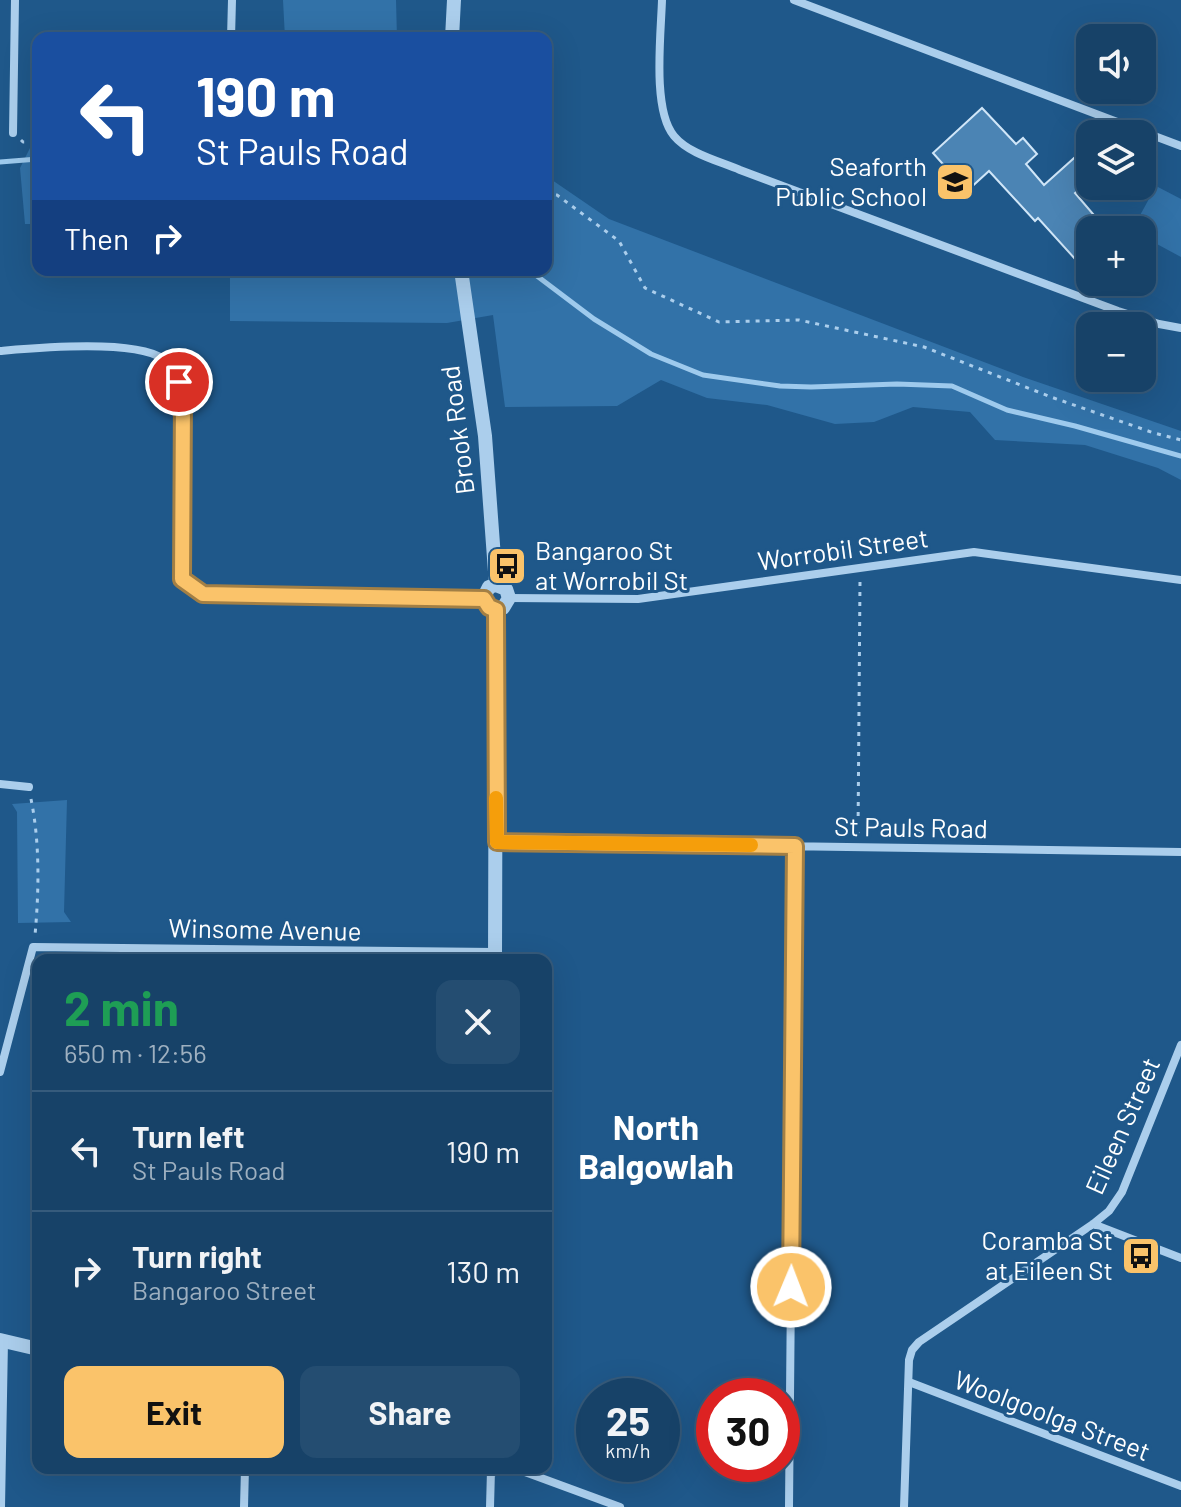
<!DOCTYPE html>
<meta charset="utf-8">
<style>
body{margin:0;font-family:Barlow,sans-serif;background:#244d71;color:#f1f3f6;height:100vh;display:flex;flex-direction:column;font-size:30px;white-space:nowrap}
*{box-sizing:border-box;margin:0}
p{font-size:26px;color:#9eb0c0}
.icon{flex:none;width:44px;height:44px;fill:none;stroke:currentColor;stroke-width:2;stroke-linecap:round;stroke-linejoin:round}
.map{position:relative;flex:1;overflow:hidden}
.side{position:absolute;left:32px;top:954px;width:520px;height:520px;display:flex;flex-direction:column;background:#174268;border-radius:16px;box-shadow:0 8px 32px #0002,0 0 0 2px #365b7c}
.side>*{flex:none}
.top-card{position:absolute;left:32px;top:32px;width:520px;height:244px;border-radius:16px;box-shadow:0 8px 32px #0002,0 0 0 2px #365b7c;background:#1a4fa0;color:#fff;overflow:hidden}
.tools{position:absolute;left:1076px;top:24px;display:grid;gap:16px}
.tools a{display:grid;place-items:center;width:80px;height:80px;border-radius:16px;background:#174268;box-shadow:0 8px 32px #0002,0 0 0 2px #365b7c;font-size:40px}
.speed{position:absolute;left:576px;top:1378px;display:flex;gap:16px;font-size:40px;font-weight:700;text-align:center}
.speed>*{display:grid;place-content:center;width:104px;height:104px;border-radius:50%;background:#174268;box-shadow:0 8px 32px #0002,0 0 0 2px #365b7c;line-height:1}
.speed small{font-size:20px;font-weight:400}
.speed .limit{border:12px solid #d22;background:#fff;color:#111}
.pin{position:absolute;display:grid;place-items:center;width:68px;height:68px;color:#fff;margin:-34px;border:4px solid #fff;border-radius:50%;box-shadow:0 2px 8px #0007}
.me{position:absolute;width:88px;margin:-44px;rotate:1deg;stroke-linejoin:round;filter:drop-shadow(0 0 6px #0008)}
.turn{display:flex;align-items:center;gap:28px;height:168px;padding:0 32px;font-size:36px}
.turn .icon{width:104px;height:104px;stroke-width:2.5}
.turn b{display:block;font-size:56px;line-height:68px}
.then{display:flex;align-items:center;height:76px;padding:0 32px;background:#0003;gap:16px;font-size:30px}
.round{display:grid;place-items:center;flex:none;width:84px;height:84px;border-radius:16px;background:#244d71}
.head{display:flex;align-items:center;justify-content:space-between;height:136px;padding:0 32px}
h1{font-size:48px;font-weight:700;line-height:60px;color:#1e9e55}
.primary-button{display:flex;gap:16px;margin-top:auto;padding:16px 32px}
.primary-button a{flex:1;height:92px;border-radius:16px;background:#fac36a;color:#111;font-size:32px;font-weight:700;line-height:92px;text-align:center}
.primary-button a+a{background:#244d71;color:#f1f3f6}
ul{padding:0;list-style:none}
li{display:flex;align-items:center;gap:24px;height:120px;padding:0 32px;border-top:2px solid #365b7c}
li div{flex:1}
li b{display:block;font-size:30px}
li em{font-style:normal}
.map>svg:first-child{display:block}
.green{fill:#3272a8}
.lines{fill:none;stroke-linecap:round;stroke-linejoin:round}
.stream{stroke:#9ecaed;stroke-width:5}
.building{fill:#4b84b4;stroke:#d0e6f8;stroke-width:2}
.path{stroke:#abceec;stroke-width:3;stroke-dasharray:4 6;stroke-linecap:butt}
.minor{stroke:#abceec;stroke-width:8}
.tertiary{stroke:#abceec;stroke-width:14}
.route-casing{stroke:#a27f45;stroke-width:20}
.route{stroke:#fac36a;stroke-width:14}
.slow{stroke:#f59e0b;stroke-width:14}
.labels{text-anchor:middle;stroke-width:6;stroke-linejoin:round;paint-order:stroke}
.poi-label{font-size:26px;fill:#fff;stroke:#1f588a;text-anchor:end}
.street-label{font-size:26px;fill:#fff;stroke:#1f588a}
.district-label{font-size:34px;font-weight:bold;fill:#fff;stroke:#1f588a}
</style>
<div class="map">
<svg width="1181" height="1507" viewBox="0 0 1181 1507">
<rect width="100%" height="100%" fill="#1f588a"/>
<path class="green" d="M283,0H396L397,38H285Z
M35,138H38V224H25L20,168Z
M546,180H552L609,219L1023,377L1181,431V480L1158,468L1085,445L995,440L970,412L913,407L874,422L835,424L767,405L707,398L661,380L617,406L505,407L493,315L447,323L230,321V270H546Z
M1156,186L1181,199V257L1142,236V230H1132Z
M67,800L64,912L71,922L18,923L17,812L12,804Z"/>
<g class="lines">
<path class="stream" d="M0,162L38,159
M533,270L537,276L594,319L651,354L703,375L780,386L811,387L897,384L952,386L1007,410L1075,426L1181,456"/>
</g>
<path class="building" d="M982,108L1016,144L1023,138L1037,154L1026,164L1044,185L1083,150L1090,158V180L1075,193L1093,214L1081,225L1090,235V248L1076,260L1038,218L1035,221L989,171L967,191L933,153Z"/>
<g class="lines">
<path class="path" d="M21,140L23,142H38
M546,194L557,195L619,241L645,288L719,322L799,320L924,347L1051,397L1154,433L1181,440
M31,799C40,843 39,891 35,935
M858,836L860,580"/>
<path class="minor" d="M662,0C661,34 652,110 674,136C689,154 719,161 740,170L1118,311L1159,324L1181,328
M794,0L1181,146
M231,38L232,0
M13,133L15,0
M0,351C36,348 135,339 163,359C175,368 180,383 183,398L182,579L203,594L484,599
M509,598L638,599L974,552L1181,580
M0,784L29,787
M497,842L1181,852
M0,1072L33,947L495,952
M1093,1224L1181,1258
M909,1382L1181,1486
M514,1468L620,1507
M1,1507L4,1341
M244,1507L245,1468
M490,1507L491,1470
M789,1507L795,846
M904,1507L909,1360L912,1350L919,1342L1093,1224L1109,1211L1122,1192L1181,1045"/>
<path class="tertiary" d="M452,38L454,0
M461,270L485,436L496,585
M496,585L506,589L509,598L503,608L496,610
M496,585L489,587L484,597L489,607L496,610
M495,960L496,610
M0,1340L38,1349
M485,1468L491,1470L500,1468"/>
</g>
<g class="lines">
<g class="route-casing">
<path id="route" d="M179,382L183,398L182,579L203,594L484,599L489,607L496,610L497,842L795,846L791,1287"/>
</g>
<use href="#route" class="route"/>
<path class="slow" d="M496,798L497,842L751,845"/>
</g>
<defs>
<g id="school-square" transform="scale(2)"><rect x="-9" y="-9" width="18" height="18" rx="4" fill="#fac36a" stroke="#1f588a"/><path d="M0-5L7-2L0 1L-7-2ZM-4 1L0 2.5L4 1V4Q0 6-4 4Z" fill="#111"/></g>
<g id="bus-square" transform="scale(2)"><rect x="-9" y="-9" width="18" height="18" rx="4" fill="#fac36a" stroke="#1f588a"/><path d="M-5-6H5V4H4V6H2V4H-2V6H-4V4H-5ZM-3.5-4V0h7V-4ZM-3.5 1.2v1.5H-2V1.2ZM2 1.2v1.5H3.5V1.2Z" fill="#111"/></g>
</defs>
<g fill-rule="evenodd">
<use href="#school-square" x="955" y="182"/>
<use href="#bus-square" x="507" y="566"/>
<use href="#bus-square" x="1141" y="1256"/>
</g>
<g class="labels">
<g class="poi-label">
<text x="927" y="176">Seaforth<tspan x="927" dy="30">Public School</tspan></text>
<text x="535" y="560" text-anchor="start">Bangaroo St<tspan x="535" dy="30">at Worrobil St</tspan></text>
<text x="1113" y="1250">Coramba St<tspan x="1113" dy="30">at Eileen St</tspan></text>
</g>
<g class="street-label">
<text transform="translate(458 430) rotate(-97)" y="9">Brook Road</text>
<text transform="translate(843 550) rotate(-8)" y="9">Worrobil Street</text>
<text transform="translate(911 828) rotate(1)" y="9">St Pauls Road</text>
<text transform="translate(265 930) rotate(1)" y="9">Winsome Avenue</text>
<text transform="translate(1123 1126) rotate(-66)" y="9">Eileen Street</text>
<text transform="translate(1052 1416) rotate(21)" y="9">Woolgoolga Street</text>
</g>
<g class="district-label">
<text x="656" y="1140">North<tspan x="656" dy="39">Balgowlah</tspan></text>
</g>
</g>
</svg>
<div class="tools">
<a><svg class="icon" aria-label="sound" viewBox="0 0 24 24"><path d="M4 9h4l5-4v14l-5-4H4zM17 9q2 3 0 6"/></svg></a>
<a><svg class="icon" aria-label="layers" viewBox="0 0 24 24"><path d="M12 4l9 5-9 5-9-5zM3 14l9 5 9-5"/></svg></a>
<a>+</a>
<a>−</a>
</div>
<div class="speed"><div>25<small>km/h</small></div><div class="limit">30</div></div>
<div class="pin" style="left:179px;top:382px;background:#d93025"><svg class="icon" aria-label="arrive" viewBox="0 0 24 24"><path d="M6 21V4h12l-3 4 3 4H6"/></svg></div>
<svg class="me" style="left:791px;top:1287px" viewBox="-20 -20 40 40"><circle r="17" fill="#fac36a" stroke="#fff" stroke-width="3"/><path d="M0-11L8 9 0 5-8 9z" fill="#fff"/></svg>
<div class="top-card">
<div class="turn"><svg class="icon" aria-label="left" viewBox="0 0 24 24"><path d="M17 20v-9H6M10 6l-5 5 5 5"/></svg><div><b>190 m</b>St Pauls Road</div></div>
<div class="then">Then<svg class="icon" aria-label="right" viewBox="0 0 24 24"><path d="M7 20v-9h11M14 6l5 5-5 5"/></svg></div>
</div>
<section class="side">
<div class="head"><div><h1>2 min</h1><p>650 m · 12:56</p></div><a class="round"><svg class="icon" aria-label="close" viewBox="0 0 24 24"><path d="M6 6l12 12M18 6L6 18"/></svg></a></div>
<ul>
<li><svg class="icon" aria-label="left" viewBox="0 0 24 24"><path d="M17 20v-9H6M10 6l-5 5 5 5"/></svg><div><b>Turn left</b><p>St Pauls Road</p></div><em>190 m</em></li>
<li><svg class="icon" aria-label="right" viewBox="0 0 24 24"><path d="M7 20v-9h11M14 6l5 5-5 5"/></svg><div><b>Turn right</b><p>Bangaroo Street</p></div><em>130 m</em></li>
</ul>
<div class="primary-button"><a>Exit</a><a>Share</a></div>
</section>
</div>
